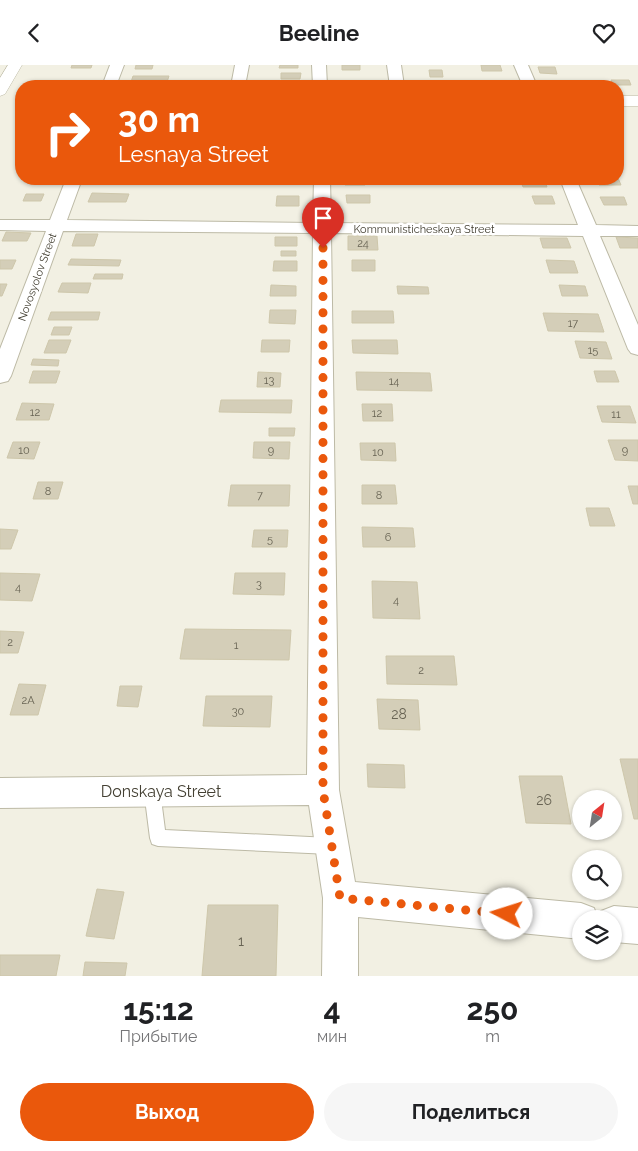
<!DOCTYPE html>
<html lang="ru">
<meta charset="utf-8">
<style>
body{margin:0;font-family:Raleway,sans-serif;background:#f6f6f6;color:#202124;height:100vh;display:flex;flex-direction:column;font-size:19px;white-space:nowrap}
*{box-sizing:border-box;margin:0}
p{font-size:16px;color:#757577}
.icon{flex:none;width:28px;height:28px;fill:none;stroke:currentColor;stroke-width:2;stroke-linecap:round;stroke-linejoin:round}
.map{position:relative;height:911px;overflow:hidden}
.panel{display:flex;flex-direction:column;background:#fff;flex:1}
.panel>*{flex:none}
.guide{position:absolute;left:15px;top:15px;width:609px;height:105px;border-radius:20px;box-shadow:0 1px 4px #0004;background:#ea580c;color:#fff;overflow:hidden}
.needle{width:32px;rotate:30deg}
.controls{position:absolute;left:572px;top:725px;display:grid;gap:10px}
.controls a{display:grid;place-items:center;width:50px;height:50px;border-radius:50%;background:#fff;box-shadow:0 1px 4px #0004;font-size:25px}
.pin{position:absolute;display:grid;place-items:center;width:42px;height:42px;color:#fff;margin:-51px -21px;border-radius:50% 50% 50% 0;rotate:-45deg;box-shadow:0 0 5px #0007}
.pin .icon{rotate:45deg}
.me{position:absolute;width:55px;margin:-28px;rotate:275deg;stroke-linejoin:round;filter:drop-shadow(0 0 4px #0008)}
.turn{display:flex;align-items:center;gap:18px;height:105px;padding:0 20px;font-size:22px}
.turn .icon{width:65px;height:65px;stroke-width:2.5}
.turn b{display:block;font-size:35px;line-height:42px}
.eta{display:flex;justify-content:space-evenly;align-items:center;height:85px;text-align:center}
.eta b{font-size:30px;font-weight:700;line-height:35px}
.primary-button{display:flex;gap:10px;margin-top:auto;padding:10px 20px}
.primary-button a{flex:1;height:58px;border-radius:30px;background:#ea580c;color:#fff;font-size:20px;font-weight:700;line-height:58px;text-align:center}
.primary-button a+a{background:#f6f6f6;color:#202124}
header{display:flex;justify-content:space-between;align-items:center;height:65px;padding:0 20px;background:#fff;font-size:22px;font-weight:700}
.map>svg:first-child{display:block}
.building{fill:#d4ceb8;stroke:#cec7ab}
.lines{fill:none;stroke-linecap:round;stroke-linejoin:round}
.service-casing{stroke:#bdbaa6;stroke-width:2}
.minor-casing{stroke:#bdbaa6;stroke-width:2}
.tertiary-casing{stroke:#bdbaa6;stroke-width:1}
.service{fill:#fff;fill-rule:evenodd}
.minor{fill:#fff;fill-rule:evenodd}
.tertiary{fill:#fff;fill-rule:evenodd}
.route{stroke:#ea580c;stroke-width:9;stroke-dasharray:0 16.2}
.labels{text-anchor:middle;stroke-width:5;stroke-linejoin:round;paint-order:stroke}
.far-street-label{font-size:11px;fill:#444033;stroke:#fff}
.number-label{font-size:11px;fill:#686454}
.near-number-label{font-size:14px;fill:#686454}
.near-street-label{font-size:16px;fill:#444033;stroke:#fff}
</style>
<header><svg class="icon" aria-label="back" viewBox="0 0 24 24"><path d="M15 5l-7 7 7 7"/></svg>Beeline<svg class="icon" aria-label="heart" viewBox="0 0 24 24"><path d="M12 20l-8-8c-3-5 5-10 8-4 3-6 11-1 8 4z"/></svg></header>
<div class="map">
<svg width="638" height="911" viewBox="0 0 638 911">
<rect width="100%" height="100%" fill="#f2f0e3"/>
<path class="building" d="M72,0H92L91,3H71Z
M136,0H153L152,4H135Z
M280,0H298V3H279Z
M342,0H360V5H342Z
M481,0H500L502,6H482Z
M538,2H555L557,9L540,8Z
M429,5H442L443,12H430Z
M281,8H301L300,14H281Z
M133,11H169L167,17H131Z
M611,15H629L631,20H613Z
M544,16H560L561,21H545Z
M618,113L621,120H599L596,114Z
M29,114H49L47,118H27Z
M94,114H138L137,117L93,116Z
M277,114H300L299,119H277Z
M345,114H365V120H345Z
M372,114H388L389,118H372Z
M520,114H544L547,122H523Z
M92,128L129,129L126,137H88Z
M26,129H44L41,136H23Z
M346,130H370V138H347Z
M277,131H299V141H276Z
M532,131H552L555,139H535Z
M600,132H624L627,140H604Z
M6,167L31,168L27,176H2Z
M76,169H98L94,181H72Z
M348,171H377L378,185H348Z
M275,172H297V181H275Z
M616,172L638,173V183H620Z
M540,173H567L571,183H543Z
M281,186H296V191H281Z
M71,194L121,195L119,201L68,200Z
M0,195H16L12,204H0Z
M352,195H375V206H352Z
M546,195L574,196L578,208H550Z
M274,196H297V206H273Z
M95,209H123L122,214H93Z
M62,218H91L88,228L58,227Z
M0,219H7L2,231H0Z
M271,220L296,221V231H270Z
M559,220L585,221L588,231H562Z
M397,221L428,222L429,229H398Z
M270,245H296L295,259L269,258Z
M352,246H393L394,258H352Z
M51,247H100L98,255H48Z
M543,248L598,249L604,267L548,266Z
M54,262H72L69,270H51Z
M49,275H71L66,288H44Z
M262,275H290L289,287H261Z
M352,275H397L398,289L353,288Z
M575,276L606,277L612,294L580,293Z
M33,294L59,295L58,301L31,300Z
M33,306H60L56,318H29Z
M594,306H615L619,317H597Z
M258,307L281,308L280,322H257Z
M356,307L430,308L432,326L357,325Z
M221,335H292L291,348L219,347Z
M22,338L54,339L49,355H16Z
M362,339H392L393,356H363Z
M597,341H630L636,358L602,357Z
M269,363H295L294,371H269Z
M608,375H638V396L615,395Z
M13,377H40L34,394L7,393Z
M254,377H290L289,394L253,393Z
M360,378H395L396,396L361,395Z
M38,417H63L58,434H33Z
M231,420H290L289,441H228Z
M362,420H395L397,439H362Z
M628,421H638V439H633Z
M586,443H609L615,461H590Z
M362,462L413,463L415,482H363Z
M0,464L18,465L11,484H0Z
M254,465H288L287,482H252Z
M0,508L40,509L32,536L0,535Z
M235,508H285L284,530L233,529Z
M372,516L417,517L420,554L373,553Z
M185,564L291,565L289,595L180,594Z
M0,566L24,567L18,588H0Z
M386,591H454L457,620L387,619Z
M19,619L46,620L38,650H10Z
M120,621H142L138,642L117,641Z
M206,631H272L270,662L203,661Z
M377,634L418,635L420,665L379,664Z
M620,694H638V754H634Z
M367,699L404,700L405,723L368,722Z
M519,711H562L571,759L526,758Z
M97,824L124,827L114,874L86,871Z
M208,840H278L276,911H202Z
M0,890H60L56,911H0Z
M85,897L127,898L125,911H83Z"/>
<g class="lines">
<g class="service-casing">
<path id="service" d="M152,718L158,721L160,726L165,765L330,773L336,775L338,781L336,787L330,789L158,781L152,779L150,773L144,726L146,721Z"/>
</g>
<g class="minor-casing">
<path id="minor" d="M110,0H124L116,21H102Z
M235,0H249L245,21H231Z
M312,0H326L327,21H313Z
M387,0H401L404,21H390Z
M514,0H528L537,21H523Z
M66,114H82L67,155L313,158L314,114H330L331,158L578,160L560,114H576L596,160L638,161V171H600L638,260V290L631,288L628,284L583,171L331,168L339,725L355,817L581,838L594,843L598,854H581V874L358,852V911H322L323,833L309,740L0,743V713L307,710L313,168L63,166L11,311L8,316L0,318V284L46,166L0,165V155H50Z
M614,841L638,843V879L614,877V854H598L601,846Z"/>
</g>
<g class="tertiary-casing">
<path id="tertiary" d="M8,0H22L5,29L0,31V13Z
M618,31H638V41H618Z"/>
</g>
<use href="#service" class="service"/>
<use href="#minor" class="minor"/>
<use href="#tertiary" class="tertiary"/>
</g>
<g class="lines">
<path class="route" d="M323,183V725L340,833L507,849"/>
</g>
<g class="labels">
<g class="far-street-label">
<text x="424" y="168">Kommunisticheskaya Street</text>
<text transform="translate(37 212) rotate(-70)" y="4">Novosyolov Street</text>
</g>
<g class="number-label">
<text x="363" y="182">24</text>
<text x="573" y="262">17</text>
<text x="593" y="289">15</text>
<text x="269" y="319">13</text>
<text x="394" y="320">14</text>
<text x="35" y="351">12</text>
<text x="377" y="352">12</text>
<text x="616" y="353">11</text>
<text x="24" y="389">10</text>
<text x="271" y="389">9</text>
<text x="625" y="389">9</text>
<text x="378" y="391">10</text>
<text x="48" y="430">8</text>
<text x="260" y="434">7</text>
<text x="379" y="434">8</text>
<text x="388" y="476">6</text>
<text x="270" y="478">5</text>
<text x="259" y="523">3</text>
<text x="18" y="526">4</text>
<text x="396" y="539">4</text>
<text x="10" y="581">2</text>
<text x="236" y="584">1</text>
<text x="421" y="609">2</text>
<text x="28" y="639">2А</text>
<text x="238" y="650">30</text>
</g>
<g class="near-number-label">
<text x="399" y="654">28</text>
<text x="544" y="740">26</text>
<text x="241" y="881">1</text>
</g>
<g class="near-street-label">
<text x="161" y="732">Donskaya Street</text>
</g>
</g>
</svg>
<div class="controls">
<a><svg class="needle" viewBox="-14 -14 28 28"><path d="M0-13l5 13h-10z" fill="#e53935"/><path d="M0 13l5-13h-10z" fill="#757577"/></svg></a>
<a><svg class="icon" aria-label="search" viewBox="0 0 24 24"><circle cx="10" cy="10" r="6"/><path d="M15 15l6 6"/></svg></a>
<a><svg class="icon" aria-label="layers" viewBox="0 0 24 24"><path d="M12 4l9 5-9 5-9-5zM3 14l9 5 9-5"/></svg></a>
</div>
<div class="pin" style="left:323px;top:183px;background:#d93025"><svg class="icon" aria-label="arrive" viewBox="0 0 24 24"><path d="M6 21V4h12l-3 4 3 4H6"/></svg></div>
<svg class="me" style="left:507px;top:849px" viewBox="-20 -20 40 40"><circle r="19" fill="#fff"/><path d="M0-13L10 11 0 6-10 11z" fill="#ea580c"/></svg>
<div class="guide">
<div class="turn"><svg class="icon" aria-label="right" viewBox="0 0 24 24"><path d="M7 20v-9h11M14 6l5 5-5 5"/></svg><div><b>30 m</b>Lesnaya Street</div></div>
</div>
</div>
<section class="panel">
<div class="eta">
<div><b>15:12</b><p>Прибытие</p></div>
<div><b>4</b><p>мин</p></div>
<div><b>250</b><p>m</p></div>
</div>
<div class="primary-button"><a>Выход</a><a>Поделиться</a></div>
</section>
